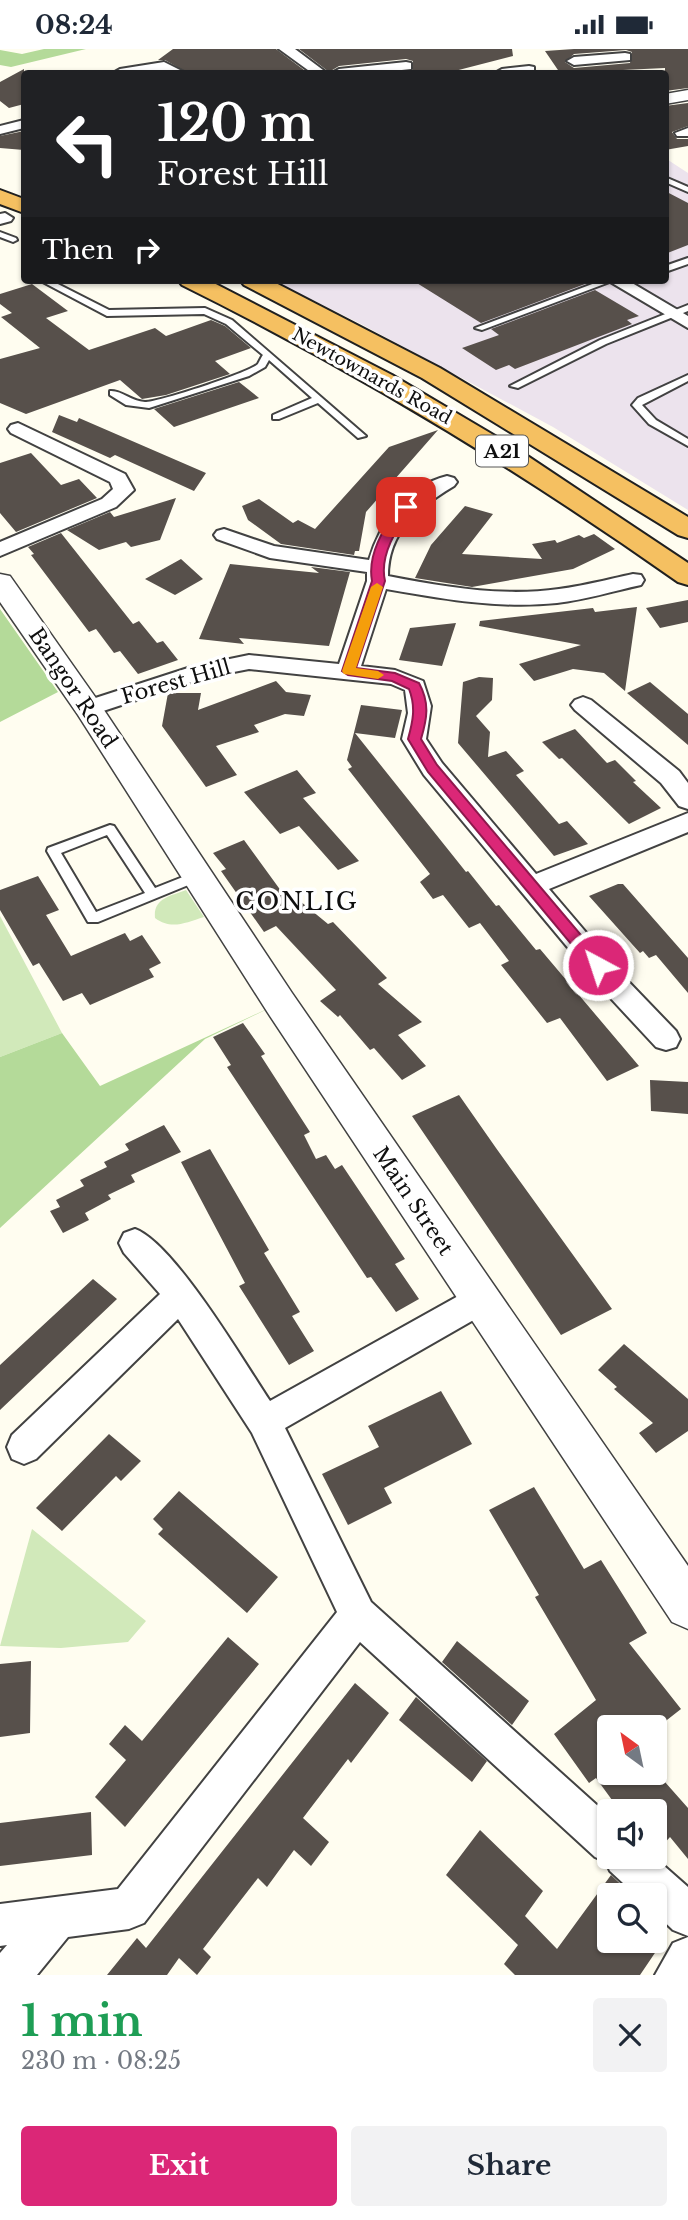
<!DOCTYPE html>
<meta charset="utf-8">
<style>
body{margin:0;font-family:"Libre Baskerville",serif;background:#f2f2f3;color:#1f2937;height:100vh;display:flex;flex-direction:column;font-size:26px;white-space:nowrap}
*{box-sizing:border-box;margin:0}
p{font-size:23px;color:#747a83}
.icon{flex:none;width:38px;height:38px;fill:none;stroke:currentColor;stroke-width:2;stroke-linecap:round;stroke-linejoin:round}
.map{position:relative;height:1926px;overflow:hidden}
.panel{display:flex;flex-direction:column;background:#fff;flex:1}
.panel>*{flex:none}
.top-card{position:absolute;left:21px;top:21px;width:648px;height:214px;border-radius:7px;box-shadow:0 2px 5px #0004;background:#202124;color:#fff;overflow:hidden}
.needle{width:46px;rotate:327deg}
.tools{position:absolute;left:597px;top:1666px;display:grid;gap:14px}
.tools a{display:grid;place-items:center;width:70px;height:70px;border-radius:7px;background:#fff;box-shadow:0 2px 5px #0004;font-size:35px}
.pin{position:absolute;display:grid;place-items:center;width:60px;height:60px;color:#fff;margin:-30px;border-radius:14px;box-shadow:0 4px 10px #0006}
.me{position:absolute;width:77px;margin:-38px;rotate:320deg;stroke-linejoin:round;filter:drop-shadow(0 0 5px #0008)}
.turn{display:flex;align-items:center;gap:24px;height:147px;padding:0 21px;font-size:32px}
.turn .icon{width:91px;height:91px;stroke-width:2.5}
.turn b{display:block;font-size:49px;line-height:60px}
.then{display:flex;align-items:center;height:66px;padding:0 21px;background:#0003;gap:14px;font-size:26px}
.round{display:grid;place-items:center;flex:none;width:74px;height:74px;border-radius:7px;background:#f2f2f3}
.overview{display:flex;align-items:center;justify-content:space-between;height:119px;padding:0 21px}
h1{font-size:42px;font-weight:700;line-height:52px;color:#1e9e55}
.button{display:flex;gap:14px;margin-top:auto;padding:14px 21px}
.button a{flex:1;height:80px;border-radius:7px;background:#db2777;color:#fff;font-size:28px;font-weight:700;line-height:80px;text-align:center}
.button a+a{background:#f2f2f3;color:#1f2937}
.status{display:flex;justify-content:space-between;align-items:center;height:49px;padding:0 35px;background:#fff;direction:ltr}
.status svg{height:19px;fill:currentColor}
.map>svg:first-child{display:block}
.industrial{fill:#ece3ed}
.green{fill:#d1e9ba}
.forest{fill:#b4da99}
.building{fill:#57504b;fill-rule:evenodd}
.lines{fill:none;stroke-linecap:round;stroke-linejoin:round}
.service-casing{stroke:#424242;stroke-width:4}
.minor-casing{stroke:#424242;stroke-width:4}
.tertiary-casing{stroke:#424242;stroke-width:3}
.trunk-casing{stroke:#202020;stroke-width:4}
.service{fill:#fff;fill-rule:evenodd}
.minor{fill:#fff;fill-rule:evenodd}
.tertiary{fill:#fff;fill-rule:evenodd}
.trunk{fill:#f5c061;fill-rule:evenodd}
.route{fill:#db2777;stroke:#8e194d;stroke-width:2}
.slow{fill:#f59e0b}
.labels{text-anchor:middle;stroke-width:7;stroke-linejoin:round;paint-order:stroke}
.far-street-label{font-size:18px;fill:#0f0f0f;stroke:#fff}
.shield{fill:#fff;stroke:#575757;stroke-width:2}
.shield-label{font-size:19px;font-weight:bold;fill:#0f0f0f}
.street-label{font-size:21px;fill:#0f0f0f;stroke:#fff}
.quarter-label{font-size:24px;letter-spacing:2px;fill:#0f0f0f;stroke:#fff}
</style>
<div class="status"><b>08:24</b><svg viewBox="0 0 49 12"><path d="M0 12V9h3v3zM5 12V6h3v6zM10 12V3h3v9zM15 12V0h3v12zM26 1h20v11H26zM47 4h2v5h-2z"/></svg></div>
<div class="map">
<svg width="688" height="1926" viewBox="0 0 688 1926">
<rect width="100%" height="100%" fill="#fffdf0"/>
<path class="industrial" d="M665,109L688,124V461L553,378L361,275L272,231H665Z"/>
<path class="green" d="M186,841L204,868C185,874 171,881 155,869C153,849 171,847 186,841Z
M0,867L62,984L0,1008Z
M32,1480L146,1572L128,1593L61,1599L0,1597Z"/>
<path class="forest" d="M44,0H86L11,18L0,16V1L22,5Z
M0,560L58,643L0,673Z
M280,954L205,990L0,1179V1008L62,984L100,1037Z"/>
<path class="building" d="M173,0H276L308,24H188L165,11H158Z
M299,0H512L513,7L447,24H394L413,22V12L406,10L339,17L329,23Z
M574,0H688V39L665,42V19L560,24L545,2ZM626,1L632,3L630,14L574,19L565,13L574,5Z
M24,20V55L9,59L0,52V33Z
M688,54V77L672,83L677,90H688V97L665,101V57Z
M24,82V101L0,99V87Z
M665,142L688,154V196L665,205Z
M412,231H577L585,235L481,274Z
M32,235L68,262L46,269L89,301L155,279L166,287L211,271L225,277L251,299L215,312L230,325L166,346L142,350L120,331L26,365L0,354V310L40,299L1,268L12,264L0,255V245Z
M595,241L639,267L627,271L632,275L515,320L509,316L496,321L462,299L499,286L491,280Z
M239,333L259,349L174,378L154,360Z
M59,366L77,373L79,369L206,424L194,442L115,406L110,409L52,383Z
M438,381L366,463L359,502H355L354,506L281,495L248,471L242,457L259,450L293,474L298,471L315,480L389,398Z
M31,404L61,436L79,430L97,449L16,483L0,464V414Z
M176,449L160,491L131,498L126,493L99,501L67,481L110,463L114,468Z
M465,457L493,465L462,505L542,510L532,495L555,491L557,494L579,486L584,489L594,485L615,500L573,520L472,538L415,529L431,496Z
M61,484L133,575L139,572L157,594L163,592L178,611L138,625L120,602L114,604L96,580L89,583L31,506L34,505L28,498Z
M181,510L203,530L175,546L145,530Z
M230,515L319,524L311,518L350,523L329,597L239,589L244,595L199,590Z
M688,551V573L660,579L646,559Z
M637,558L625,642L604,624L573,620L534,632L519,615L581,596L479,577L480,572L593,559L595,563Z
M456,574L442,617L399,611L410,579Z
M479,628L493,629L492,651L476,667L490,683L488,708L506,702L524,722L516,726L559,775L567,772L588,795L554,807L458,694L463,633Z
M276,632L286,643L311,646L304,667L285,665L254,676L259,683L216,697L237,726L206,738L162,677L168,644H201L198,661Z
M650,633L688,665V696L627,644Z
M361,656L402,661L395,689L355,684L466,823L468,822L496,857L499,856L536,901L540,900L639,1017L607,1032L560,969L547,974L501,916L509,912L480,874L469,879L443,846L433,850L420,833L430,825L348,720L352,718L347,711Z
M575,680L607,714L615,711L636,732L633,733L661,759L629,775L562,709L559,710L542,693Z
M297,721L316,744L303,749L359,812L338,821L299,777L280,785L244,743Z
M244,791L292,857L300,852L328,875L333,873L387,929L378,935L422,973L398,986L426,1017L402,1031L374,999L370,1001L340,966L338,968L320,952L336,941L276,877L264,883L221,822L226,820L213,804Z
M38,827L59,861L46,866L71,907L125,884L130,892L142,886L161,914L149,920L154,928L90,956L82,944L63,952L39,914L33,917L0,861V841Z
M618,835H623L688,909V944L656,906L649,909L643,902L640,904L589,847Z
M243,974L265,1005L261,1007L310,1083L304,1086L316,1110L326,1106L335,1120L342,1116L405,1210L395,1215L419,1250L396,1263L371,1228L367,1229L227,1018L231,1016L213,988Z
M650,1031L688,1033V1065L651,1062Z
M459,1046L496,1099L612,1260L561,1286L412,1067Z
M164,1076L181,1103L131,1126L135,1133L108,1146L111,1150L85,1164L89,1171L63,1184L50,1162L60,1158L56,1151L84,1137L80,1131L107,1118L104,1113L129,1101L125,1095Z
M210,1100L269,1201L264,1204L300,1263L292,1267L314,1302L289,1316L239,1237L245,1234L181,1113Z
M93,1230L117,1250L0,1361V1316Z
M624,1295L688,1350V1382L656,1404L639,1384L653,1374L614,1340L617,1338L598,1321Z
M441,1342L472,1395L384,1439L392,1454L348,1476L322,1425L379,1398L368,1377Z
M109,1385L141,1412L121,1432L116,1427L62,1482L36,1459Z
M534,1438L584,1520L601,1511L647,1584L629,1594L681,1660L658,1678H609V1724H657L688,1759V1810L670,1788L654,1806V1762H620L596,1729L589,1734L554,1685L596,1651L535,1548L539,1546L489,1461Z
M179,1442L278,1528L247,1564L158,1485L163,1480L153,1470Z
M228,1588L259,1615L125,1778L95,1748L126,1711L109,1695L125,1676L142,1692Z
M457,1592L529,1652L512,1676L442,1613Z
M31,1612L30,1684L0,1688V1615Z
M355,1634L389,1664L351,1714L348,1710L303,1769L329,1793L311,1817L294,1801L267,1838L258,1829L203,1900L211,1908L197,1926L179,1909L167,1926H107L137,1889L146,1899Z
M416,1648L487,1712L472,1733L399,1671Z
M91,1763L92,1806L0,1817V1774Z
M480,1781L543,1842L525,1867L557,1900L611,1826L632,1846H609V1892H663L640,1926H515L504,1915L518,1896L446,1826Z"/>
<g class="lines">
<g class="service-casing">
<path id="service" d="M665,128L688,138V143L665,133Z
M0,183L16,189L17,191L13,193L0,188Z
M688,209V215L665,223V217Z
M39,231H50L109,261L205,259L232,271L366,387L358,389L318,354L279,370H273V366L312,349L269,311L265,318L249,327L149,359L126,356L110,346V342C121,341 131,352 145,353C158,353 248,324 258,315C259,313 262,307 263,306L226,275L204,265L107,267Z
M603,231H615L482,281L475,279Z
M688,256V262L606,295L518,339L510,337L600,291Z
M688,326V332L642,356L656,371L688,390V397L649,375L632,356L638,349Z
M110,776L114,777L155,839L198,822L204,827L203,830L98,873H88L47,802L48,799ZM107,786L145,844L96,863L61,804Z"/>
</g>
<g class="minor-casing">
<path id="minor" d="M279,0H295L327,24H312Z
M625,4L630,5V11L574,16L567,12L574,8Z
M164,13L186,24H169L162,21L113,24L120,20Z
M406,13L411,14V20L374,24H332L339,20Z
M529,17L534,18V24H495L502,20Z
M24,71V79L0,85V77Z
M688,79V87H677L675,84Z
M5,164L13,169L11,172L0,175V165Z
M607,231H627L688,267V279Z
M18,374L125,425L134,441L116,458L0,507V493L102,450L113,440L110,433L11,384L8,380L11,376Z
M447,427L454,429L457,433L454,437C419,458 388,482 388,527C445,538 502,548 559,540C584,537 609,530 633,525L641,526L644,531L641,536C613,542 585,551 557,554C499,560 443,550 386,540L361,617L395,621L423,632L431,657L426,690L442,714L536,825L688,764V783L549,840L624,928L676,982L680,990L676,998L666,1001L656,998L604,942L424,726L402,690L408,664L405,641L391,635L249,620L203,629L88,667L80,664L76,659L80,654L191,618L249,606L339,615L367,532V523L270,509L217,490L214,486L217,482L224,480L274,497L369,511C380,473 407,437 447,427Z
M583,648L591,651L679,722L688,734V760L679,757L661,734L575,661L571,656L575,651Z
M135,1180C174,1194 244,1313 270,1352L469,1241L480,1236L491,1241L496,1251L491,1261L285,1379L371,1553L609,1767V1808H654L688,1838V1887L673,1881L654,1863V1846H636L610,1822L606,1813L595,1808L360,1593L144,1874L129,1880L68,1888L37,1926H0V1904L7,1896L0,1897V1855L118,1840L337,1563L252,1384L178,1270L36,1410L24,1415L12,1410L7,1398L12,1386L160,1245L124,1204L119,1194L124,1184Z
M688,1888V1926H655L673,1894Z"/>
</g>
<g class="tertiary-casing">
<path id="tertiary" d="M688,41V51L665,55V45Z
M0,525L10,527L98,652L292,944L688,1517V1580L672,1573L268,964L78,666L0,553Z"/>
</g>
<g class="trunk-casing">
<path id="trunk" d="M0,141L24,150V164L0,155Z
M178,231H208L392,326L517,400L688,514V536L678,533C519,421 356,322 182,236Z
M240,231H270L440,319L688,468V489L678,486L422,329L244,236Z"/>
</g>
<use href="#service" class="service"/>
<use href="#minor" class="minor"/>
<use href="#tertiary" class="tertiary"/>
<use href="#trunk" class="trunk"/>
</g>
<path class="route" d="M402,455L412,458C397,479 379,506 385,532L356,619L395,624L419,634C430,654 427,670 421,690L437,716L603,912L606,916L603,920H592L428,723L408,690C413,672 416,658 409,640L392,632L348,626L342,622L372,532C367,505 385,476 402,455Z"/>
<path class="slow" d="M377,534L383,538L356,619L378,622L384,626L378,630L344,625L342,622L371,538Z"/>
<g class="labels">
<g class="far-street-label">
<text transform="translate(372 327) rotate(29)" y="6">Newtownards Road</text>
</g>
<rect class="shield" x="476" y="386.5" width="52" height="31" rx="5"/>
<g class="shield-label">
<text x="502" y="409">A21</text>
</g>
<g class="street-label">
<text transform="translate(176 633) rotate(-16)" y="7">Forest Hill</text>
<text transform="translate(73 639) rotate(56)" y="7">Bangor Road</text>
<text transform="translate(413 1152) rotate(56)" y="7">Main Street</text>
</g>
<g class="quarter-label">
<text x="297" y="861">CONLIG</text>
</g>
</g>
</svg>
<div class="tools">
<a><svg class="needle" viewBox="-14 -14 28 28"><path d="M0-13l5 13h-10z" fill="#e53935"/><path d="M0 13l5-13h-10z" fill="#747a83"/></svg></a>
<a><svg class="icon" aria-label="sound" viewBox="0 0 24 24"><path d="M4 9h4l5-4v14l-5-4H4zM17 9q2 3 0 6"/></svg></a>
<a><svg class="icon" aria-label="search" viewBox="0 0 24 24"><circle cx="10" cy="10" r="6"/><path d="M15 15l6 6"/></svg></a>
</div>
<div class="pin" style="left:406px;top:458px;background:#d93025"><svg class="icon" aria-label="arrive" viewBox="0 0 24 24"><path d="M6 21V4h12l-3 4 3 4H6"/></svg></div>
<svg class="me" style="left:598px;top:916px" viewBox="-20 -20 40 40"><circle r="17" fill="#db2777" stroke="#fff" stroke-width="3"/><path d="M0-11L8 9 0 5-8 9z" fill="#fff"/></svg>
<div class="top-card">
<div class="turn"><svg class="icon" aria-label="left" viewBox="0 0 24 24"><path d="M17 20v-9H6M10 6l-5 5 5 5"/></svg><div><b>120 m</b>Forest Hill</div></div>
<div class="then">Then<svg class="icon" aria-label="right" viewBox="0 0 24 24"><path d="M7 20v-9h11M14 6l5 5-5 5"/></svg></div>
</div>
</div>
<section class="panel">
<div class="overview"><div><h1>1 min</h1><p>230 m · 08:25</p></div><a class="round"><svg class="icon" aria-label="close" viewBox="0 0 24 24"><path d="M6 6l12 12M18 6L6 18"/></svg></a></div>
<div class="button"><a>Exit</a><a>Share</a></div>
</section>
